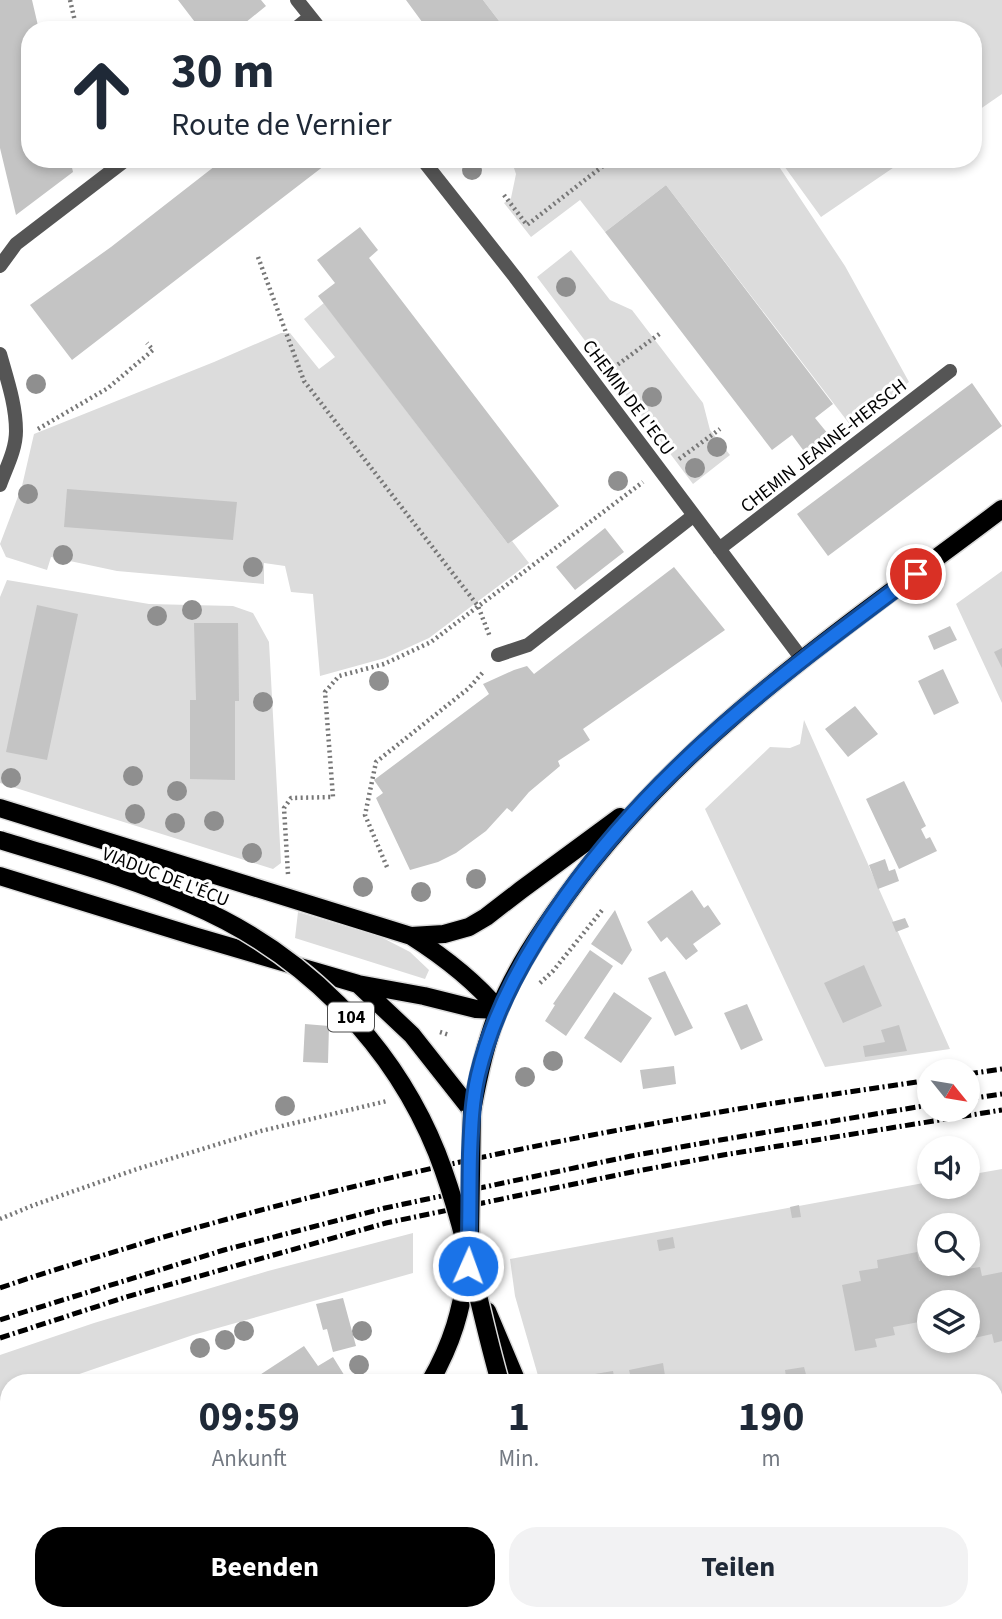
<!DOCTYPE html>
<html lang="de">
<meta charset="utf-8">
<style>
body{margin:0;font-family:"Source Sans 3",sans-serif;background:#f2f2f3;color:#1f2937;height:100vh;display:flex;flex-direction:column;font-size:26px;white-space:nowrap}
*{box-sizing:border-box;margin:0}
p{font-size:23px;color:#747a83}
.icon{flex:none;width:38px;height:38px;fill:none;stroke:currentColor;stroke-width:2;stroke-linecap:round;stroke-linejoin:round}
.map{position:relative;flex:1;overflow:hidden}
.sheet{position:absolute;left:0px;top:1374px;width:1003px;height:247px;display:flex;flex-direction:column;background:#fff;border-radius:28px 28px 0 0;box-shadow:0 4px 10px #0003}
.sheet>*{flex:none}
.top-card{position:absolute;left:21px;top:21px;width:961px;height:147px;border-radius:28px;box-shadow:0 4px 10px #0003;background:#fff;color:#1f2937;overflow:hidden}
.needle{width:46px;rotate:120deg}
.tools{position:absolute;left:917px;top:1059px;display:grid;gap:14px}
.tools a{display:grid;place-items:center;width:63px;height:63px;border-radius:50%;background:#fff;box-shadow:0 4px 10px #0003;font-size:35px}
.pin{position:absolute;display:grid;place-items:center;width:60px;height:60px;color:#fff;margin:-30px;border:4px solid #fff;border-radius:50%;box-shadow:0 2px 7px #0007}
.me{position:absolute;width:77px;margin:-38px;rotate:2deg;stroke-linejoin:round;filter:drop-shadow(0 0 5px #0008)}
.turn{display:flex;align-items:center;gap:24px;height:147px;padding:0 35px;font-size:32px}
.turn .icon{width:91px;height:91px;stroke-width:2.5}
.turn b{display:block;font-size:49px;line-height:60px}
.eta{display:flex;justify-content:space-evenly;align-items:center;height:119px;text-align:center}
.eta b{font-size:42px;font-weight:700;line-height:49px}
.primary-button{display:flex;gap:14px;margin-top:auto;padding:14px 35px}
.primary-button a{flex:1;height:80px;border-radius:28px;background:#000;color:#fff;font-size:28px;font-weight:700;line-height:80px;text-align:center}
.primary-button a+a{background:#f2f2f3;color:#1f2937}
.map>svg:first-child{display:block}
.green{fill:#dcdcdc;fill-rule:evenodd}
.building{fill:#c4c4c4}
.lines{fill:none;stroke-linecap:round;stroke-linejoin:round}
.primary-casing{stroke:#dbdbdb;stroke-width:21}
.path{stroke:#777;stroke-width:4.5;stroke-dasharray:2 3.5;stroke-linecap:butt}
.service{stroke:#555;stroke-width:14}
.minor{stroke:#555;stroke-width:14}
.secondary{stroke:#222;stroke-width:14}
.primary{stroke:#000;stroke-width:18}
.rail{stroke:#000;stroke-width:5;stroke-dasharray:10 3.5 2 3.5;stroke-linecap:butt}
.primary-bridge-casing{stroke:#dbdbdb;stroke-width:21;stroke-linecap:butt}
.primary-bridge{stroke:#000;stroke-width:18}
.tree{fill:#8f8f8f}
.route-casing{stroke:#114b97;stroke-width:18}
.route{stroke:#1a73e8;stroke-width:12}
.labels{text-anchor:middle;stroke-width:6;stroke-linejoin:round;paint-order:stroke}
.shield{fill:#fff;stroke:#4c4c4c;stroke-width:2}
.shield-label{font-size:18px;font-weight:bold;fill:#000}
.street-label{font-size:19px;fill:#000;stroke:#fff}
</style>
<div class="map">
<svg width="1002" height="1619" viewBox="0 0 1002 1619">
<rect width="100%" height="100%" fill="#fff"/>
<path class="green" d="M483,0H1002V94L973,114V30H506Z
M511,159H544L551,167L561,159H774L845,266L909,382L851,426L666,185L605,232L580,200L531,237L504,203L511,198L516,174Z
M779,159H906L821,217Z
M571,250L610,300L632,310L703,403L710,430L730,455L693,484L537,277Z
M324,303L508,544L512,541L529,563L429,638L385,658L320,676L313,594L291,592L285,566L264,563V584L117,571L51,557L47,570L6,557L0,544L22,486L34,434L214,362L281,333H290L319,369L335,357L304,319Z
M1002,571V703L956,604Z
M7,580L149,604L233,606L253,613L269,642L281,863L273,869L0,783V597Z
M804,720L950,1049L825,1067L705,809L770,747L790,748L800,744Z
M298,912L381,937L410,952L429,970L425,979L295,938Z
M1002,1169V1421L994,1423V1382H541L539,1379L515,1296L510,1259L929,1182V1186H968V1175ZM929,1225H968V1264H929ZM929,1302H968V1340H929Z
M413,1233V1273L193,1335L56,1382H9V1399L0,1402V1355L94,1323L268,1271Z
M1002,1458V1619H693L687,1612H994V1460Z
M305,1612H542L547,1619H310Z"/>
<path class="building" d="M0,0H32L39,30H30V159H70L73,172L16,215L0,148Z
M178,0H261L266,6L240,27L242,30H201Z
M406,0H483L506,30H428Z
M224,159H333L72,360L30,305L111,247Z
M544,159H561L551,167Z
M666,185L833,404L815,418L833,440L809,458L792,435L772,450L605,232Z
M360,227L378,250L369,258L559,506L508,544L318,296L335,283L317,260Z
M972,383L1002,426L828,556L797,514Z
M67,489L237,502L233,540L64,527Z
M605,528L624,552L575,590L556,567Z
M674,567L725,630L583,729L590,740L558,761L560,766L529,792L512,812L507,808L486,831L456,853L438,862L410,870L376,798L383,793L374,780L489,694L483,684L514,670L527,666L534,674Z
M37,605L78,614L47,760L6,752Z
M194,623H238L239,701H235V780L190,779V700H196Z
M950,626L957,640L934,650L928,636Z
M1002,648V668L994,652Z
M943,669L959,703L934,715L918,681Z
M855,706L878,734L848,757L825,729Z
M904,781L926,826L921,829L926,839L930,837L937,851L899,869L866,799Z
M885,859L889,871L895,869L899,881L878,889L869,865Z
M692,890L704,908L708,905L721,924L693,944L698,951L686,960L667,937L661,942L647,922Z
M615,910L632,950L622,965L591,944Z
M905,918L909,927L896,932L892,922Z
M590,950L613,966L566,1036L545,1021L555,1005L553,1004Z
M864,965L882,1006L843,1023L824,983Z
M665,971L693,1028L675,1036L648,978Z
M614,992L652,1018L621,1063L584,1038Z
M747,1004L763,1040L741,1050L724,1013Z
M305,1024L329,1026L328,1063L303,1062Z
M899,1025L907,1051L865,1057L863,1046L885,1042L881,1030Z
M674,1066L676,1084L643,1089L640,1070Z
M799,1205L801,1217L792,1218L790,1207Z
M673,1237L675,1248L659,1251L657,1240Z
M917,1252L919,1261L929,1259V1264H939V1266L959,1264L960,1270L980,1267L982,1276L1002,1272V1341L994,1343L992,1334L974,1338L972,1329L968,1330V1302H929V1320L893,1327L895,1335L875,1339L877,1347L855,1351L842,1285L861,1281L859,1271L878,1268L877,1260Z
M343,1298L356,1346L333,1352L327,1329L323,1330L316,1304Z
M304,1346L318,1366L333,1357L346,1378L339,1382H249Z
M663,1363L666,1382H632L629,1370Z
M804,1367L808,1382H787L785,1370Z
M613,1371L615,1382H596L595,1374Z
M751,1377L752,1382H728V1381Z
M488,1612H533L523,1619H478Z
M761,1612H806L807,1619H762Z
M889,1612H934L935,1616V1619H890Z"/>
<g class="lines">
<g class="primary-casing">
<path id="primary" d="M0,808L411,936L444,934L469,927L486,917L521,890L620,817
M0,876L194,936L358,984L424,996L476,1009L499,1010
M411,936C444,957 474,980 499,1010
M358,984L412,1035L472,1111
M472,1111C478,1078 485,1045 497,1014C514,971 540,932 567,895C682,735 847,626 1002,509
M487,1311L517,1382
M430,1382C453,1342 461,1311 468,1266
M572,1612L578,1619
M618,1612L623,1619
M657,1612L662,1619"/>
</g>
<path class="path" d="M70,0L77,30
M604,27L607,30
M504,195L527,225L612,159
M258,257L304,381L478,606L490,637
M609,371L662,332
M38,429L108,388L153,350L147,343
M679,459L720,429
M387,867L365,815L376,762L469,688L484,671
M288,874L284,808L291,798L333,797L325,692L339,676L384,664L431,642L643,482
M540,983L553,971L603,909
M440,1032L449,1035
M0,1219L34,1205L137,1169L261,1131L387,1101
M313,1612L318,1619
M361,1619H363"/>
<path class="service" d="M498,655L528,645L693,516"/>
<path class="minor" d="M297,0L321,30
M294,30L310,17
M422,159L515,277L802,659
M0,266L16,244L127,159
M0,354C7,379 16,405 16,431C16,450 6,468 0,485
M719,549L950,371
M994,1443L1002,1441"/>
<path class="secondary" d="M132,1619L143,1612"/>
<use href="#primary" class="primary"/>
<path class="rail" d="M968,1074L1002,1069
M968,1099L1002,1094
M0,1288C52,1270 104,1255 157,1239C342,1185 530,1144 720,1112C789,1100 859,1091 929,1080
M0,1320L24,1312L224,1250L385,1208L631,1156L720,1140L929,1105
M0,1338L126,1297L386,1223L632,1172L723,1155L1002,1110"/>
<g class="primary-bridge-casing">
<path id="primary-bridge" d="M0,840C64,860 129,877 190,904C301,951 392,1041 437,1153C466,1227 478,1306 500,1382
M470,1238L472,1111"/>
</g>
<use href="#primary-bridge" class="primary-bridge"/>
</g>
<g class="tree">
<circle cx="472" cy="170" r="10"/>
<circle cx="566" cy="287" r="10"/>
<circle cx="36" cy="384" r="10"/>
<circle cx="652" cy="397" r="10"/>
<circle cx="717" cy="447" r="10"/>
<circle cx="695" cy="468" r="10"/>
<circle cx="618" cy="481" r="10"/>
<circle cx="28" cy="494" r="10"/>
<circle cx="63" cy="555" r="10"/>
<circle cx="253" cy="567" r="10"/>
<circle cx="192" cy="610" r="10"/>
<circle cx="157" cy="616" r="10"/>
<circle cx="379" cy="681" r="10"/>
<circle cx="263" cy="702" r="10"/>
<circle cx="133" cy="776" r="10"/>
<circle cx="11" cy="778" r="10"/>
<circle cx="177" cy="791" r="10"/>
<circle cx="135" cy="814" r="10"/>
<circle cx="214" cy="821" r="10"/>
<circle cx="175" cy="823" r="10"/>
<circle cx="252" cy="853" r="10"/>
<circle cx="476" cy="879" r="10"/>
<circle cx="363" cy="887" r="10"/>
<circle cx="421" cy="892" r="10"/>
<circle cx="553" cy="1061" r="10"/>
<circle cx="525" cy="1077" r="10"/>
<circle cx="285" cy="1106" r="10"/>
<circle cx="244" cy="1331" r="10"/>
<circle cx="362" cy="1331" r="10"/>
<circle cx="225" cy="1340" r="10"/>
<circle cx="200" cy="1348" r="10"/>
<circle cx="359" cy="1365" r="10"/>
</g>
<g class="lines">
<g class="route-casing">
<path id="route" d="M468,1266C470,1229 469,1192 470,1154C471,1128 472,1101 478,1075C494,1009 527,951 566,896C661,762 786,671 916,574"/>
</g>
<use href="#route" class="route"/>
</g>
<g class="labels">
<rect class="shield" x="328" y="1002.5" width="46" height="29" rx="5"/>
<g class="shield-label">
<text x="351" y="1023">104</text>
</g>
<g class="street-label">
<text transform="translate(629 397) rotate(53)" y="7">CHEMIN DE L'ECU</text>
<text transform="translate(823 445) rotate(-38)" y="7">CHEMIN JEANNE-HERSCH</text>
<text transform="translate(166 876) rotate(21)" y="7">VIADUC DE L'ÉCU</text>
</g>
</g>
</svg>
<div class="tools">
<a><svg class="needle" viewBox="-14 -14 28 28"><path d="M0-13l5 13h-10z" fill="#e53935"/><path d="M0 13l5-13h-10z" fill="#747a83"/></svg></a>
<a><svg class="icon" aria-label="sound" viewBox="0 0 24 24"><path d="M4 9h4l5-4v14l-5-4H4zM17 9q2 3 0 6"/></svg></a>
<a><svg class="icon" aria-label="search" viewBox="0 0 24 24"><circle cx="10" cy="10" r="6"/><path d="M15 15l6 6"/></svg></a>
<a><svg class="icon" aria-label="layers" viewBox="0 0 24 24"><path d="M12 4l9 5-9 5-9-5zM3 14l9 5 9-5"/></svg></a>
</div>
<div class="pin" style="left:916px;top:574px;background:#d93025"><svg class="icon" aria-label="arrive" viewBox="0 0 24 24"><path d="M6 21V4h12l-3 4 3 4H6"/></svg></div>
<svg class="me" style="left:468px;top:1266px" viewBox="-20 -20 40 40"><circle r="17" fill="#1a73e8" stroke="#fff" stroke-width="3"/><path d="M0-11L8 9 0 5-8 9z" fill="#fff"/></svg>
<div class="top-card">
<div class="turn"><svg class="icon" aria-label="ahead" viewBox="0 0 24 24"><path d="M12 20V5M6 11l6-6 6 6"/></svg><div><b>30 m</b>Route de Vernier</div></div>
</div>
<section class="sheet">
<div class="eta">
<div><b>09:59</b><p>Ankunft</p></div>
<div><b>1</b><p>Min.</p></div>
<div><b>190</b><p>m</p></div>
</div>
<div class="primary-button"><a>Beenden</a><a>Teilen</a></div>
</section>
</div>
